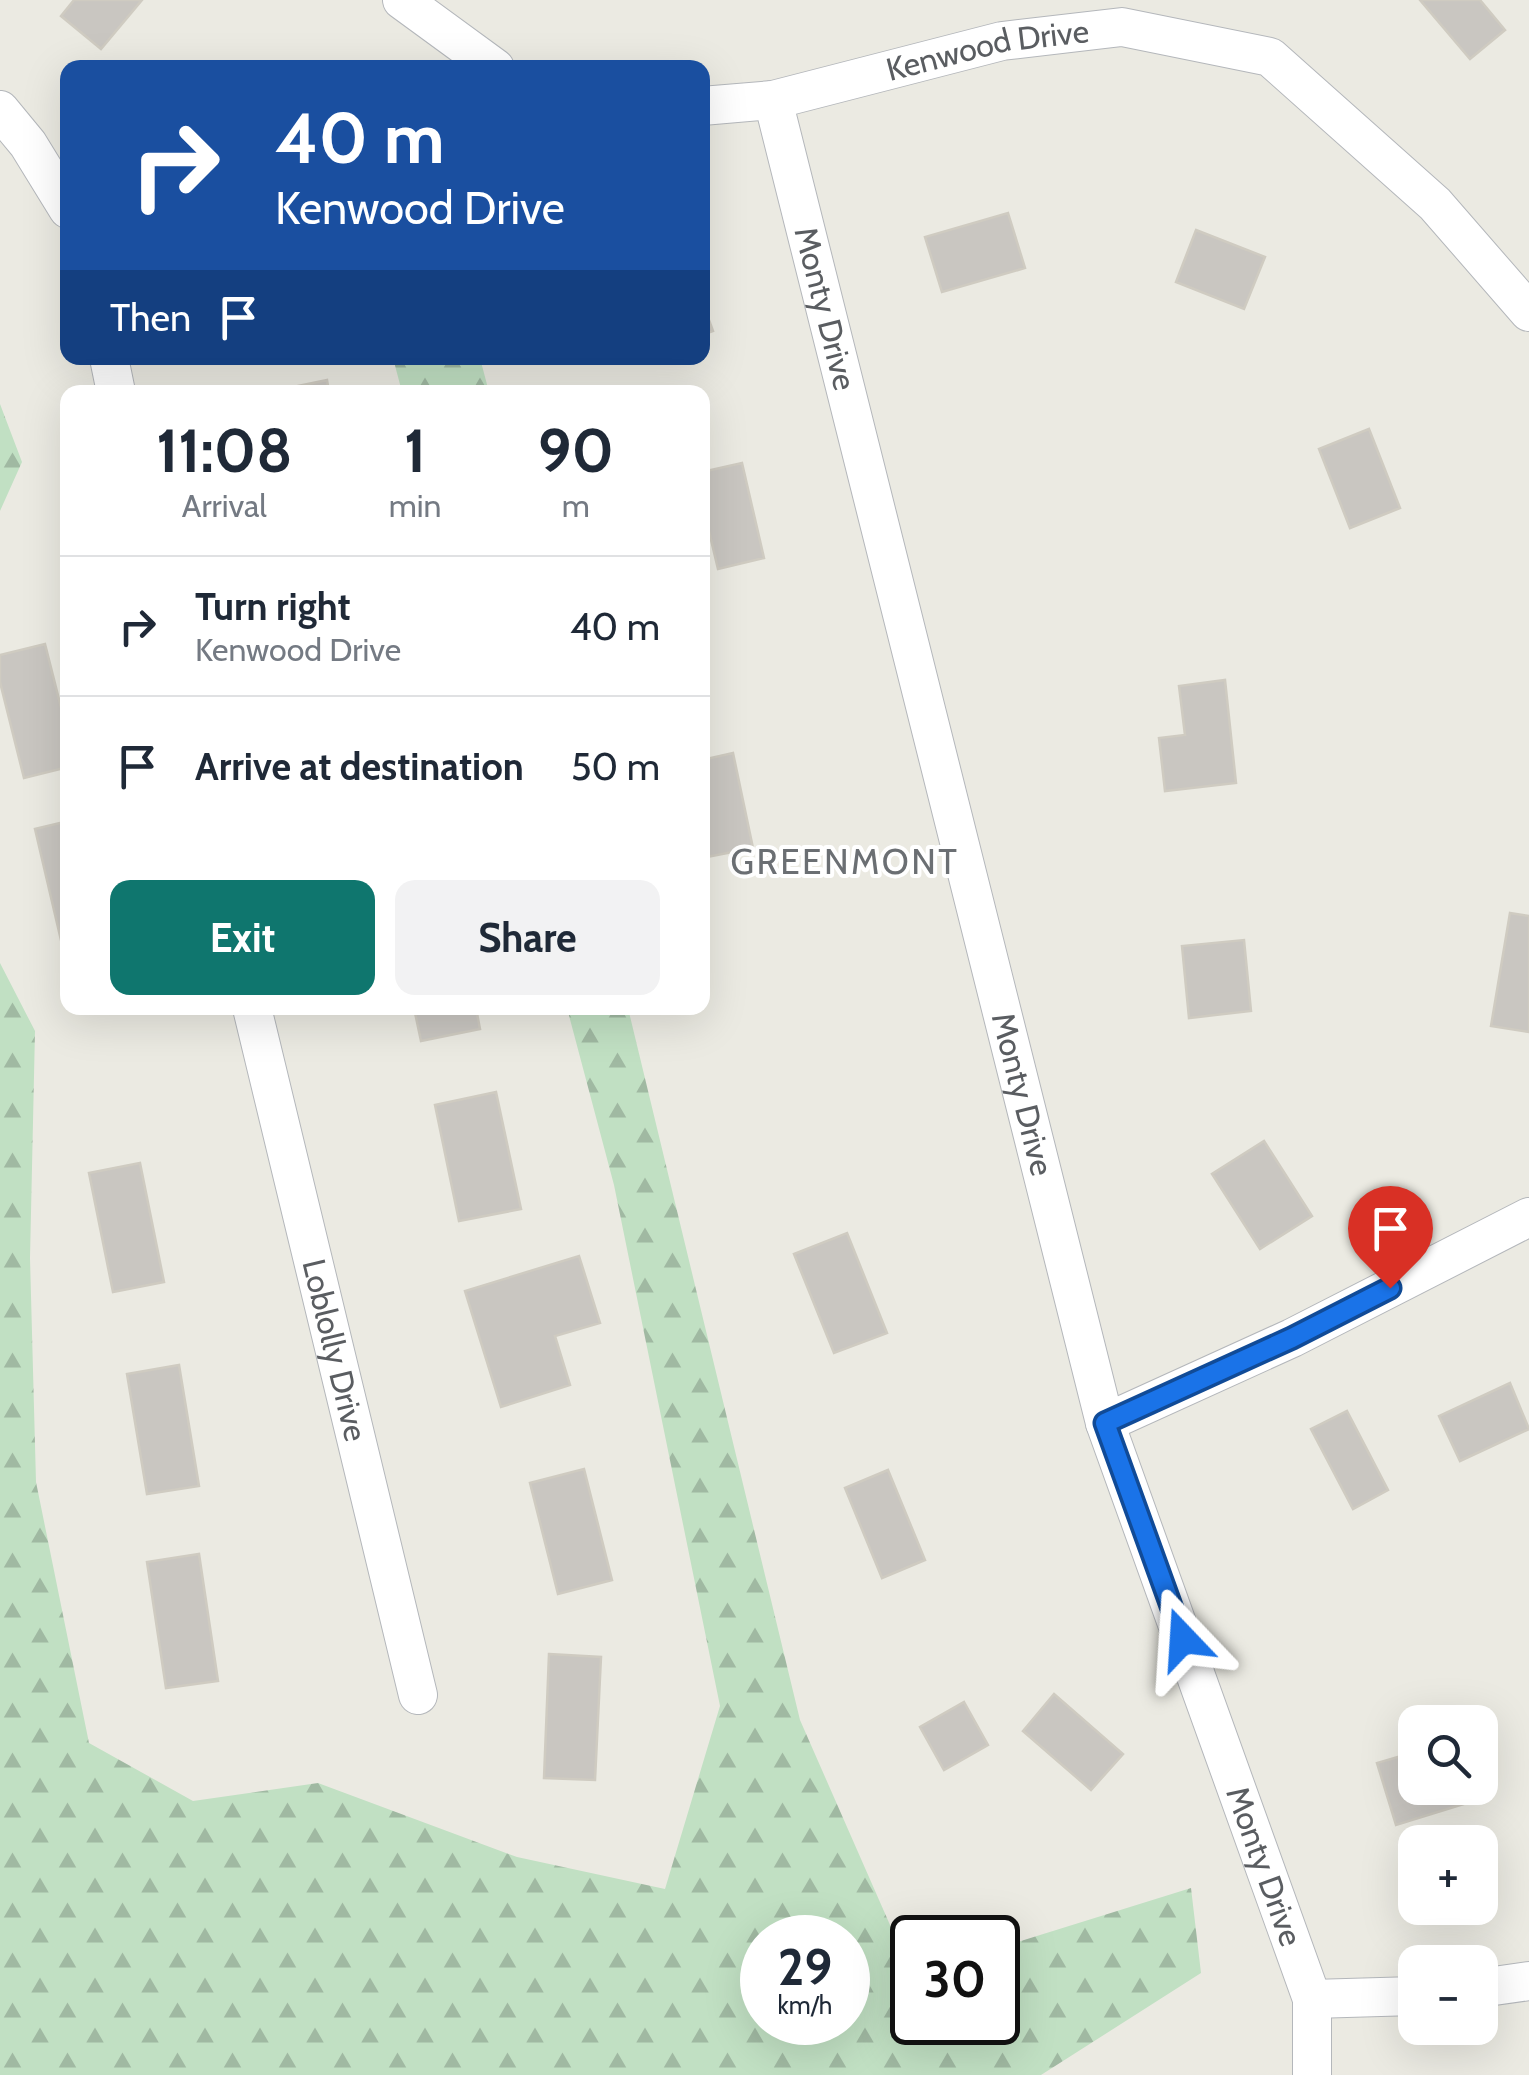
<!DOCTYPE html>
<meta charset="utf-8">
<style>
body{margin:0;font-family:Cabin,sans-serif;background:#f2f2f3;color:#1f2937;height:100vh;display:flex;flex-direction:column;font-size:38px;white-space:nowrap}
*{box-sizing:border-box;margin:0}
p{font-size:32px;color:#747a83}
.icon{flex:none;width:55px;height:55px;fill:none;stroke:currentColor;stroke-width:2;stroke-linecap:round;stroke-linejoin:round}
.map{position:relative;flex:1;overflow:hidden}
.drawer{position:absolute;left:60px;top:385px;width:650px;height:630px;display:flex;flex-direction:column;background:#fff;border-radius:20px;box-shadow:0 10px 40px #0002}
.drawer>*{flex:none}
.banner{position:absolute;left:60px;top:60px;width:650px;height:305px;border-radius:20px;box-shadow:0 10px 40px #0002;background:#1a4fa0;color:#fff;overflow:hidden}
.controls{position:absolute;left:1398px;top:1705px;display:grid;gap:20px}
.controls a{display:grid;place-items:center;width:100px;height:100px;border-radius:20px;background:#fff;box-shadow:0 10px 40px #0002;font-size:50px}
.speed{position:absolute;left:740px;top:1915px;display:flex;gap:20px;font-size:50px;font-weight:700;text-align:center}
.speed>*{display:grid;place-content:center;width:130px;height:130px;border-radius:50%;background:#fff;box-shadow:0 10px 40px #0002;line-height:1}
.speed small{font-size:25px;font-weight:400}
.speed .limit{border:5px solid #111;border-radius:15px;background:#fff;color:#111}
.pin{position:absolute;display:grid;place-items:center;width:85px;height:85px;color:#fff;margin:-102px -42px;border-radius:50% 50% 50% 0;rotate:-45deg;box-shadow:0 0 10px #0007}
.pin .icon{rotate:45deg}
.me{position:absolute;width:110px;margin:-55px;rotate:340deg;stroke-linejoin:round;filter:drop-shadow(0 0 8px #0008)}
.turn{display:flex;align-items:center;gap:35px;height:210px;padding:0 50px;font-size:45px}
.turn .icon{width:130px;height:130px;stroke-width:2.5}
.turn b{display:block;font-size:70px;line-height:85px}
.then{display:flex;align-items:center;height:95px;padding:0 50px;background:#0003;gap:20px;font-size:38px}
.eta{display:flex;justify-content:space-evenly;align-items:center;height:170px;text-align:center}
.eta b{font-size:60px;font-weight:800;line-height:70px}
.button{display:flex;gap:20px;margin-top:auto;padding:20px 50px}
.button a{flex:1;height:115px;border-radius:20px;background:#0f766e;color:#fff;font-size:40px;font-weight:800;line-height:115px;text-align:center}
.button a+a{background:#f2f2f3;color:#1f2937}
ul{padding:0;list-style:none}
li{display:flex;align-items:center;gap:30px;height:140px;padding:0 50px;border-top:2px solid #e0e1e3}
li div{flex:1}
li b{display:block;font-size:38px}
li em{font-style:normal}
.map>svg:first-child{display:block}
.forest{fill:url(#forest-firs);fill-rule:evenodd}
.building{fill:#c9c6c1;stroke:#cfcbc1;stroke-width:2.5}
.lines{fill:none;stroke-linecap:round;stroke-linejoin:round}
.minor-casing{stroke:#b4b7bb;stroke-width:40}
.minor{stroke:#fff;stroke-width:38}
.route-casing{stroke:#114b97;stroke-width:25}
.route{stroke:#1a73e8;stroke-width:18}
.labels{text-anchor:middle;stroke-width:8;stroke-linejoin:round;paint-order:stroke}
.street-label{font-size:32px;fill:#5a5d61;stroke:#fff}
.neighbourhood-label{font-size:35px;letter-spacing:2.5px;fill:#6b6f73;stroke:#fff}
</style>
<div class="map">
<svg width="1529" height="2075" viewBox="0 0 1529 2075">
<defs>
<pattern id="forest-firs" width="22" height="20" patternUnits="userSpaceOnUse" patternTransform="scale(2.5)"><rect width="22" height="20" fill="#c1e0c3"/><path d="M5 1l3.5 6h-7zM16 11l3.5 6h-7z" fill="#a0b9a2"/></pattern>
</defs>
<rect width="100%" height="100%" fill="#ebeae2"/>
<path class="forest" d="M393,358H480L489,392H402Z
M0,404L22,462L0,511Z
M0,963L35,1031L30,1258L36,1482L89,1743L193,1801L318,1783L517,1857L665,1889L720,1706L614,1185L567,1008H628L800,1720L912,1975V2022H998V1948L1191,1888L1201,1973L1041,2075H0ZM762,1938H848V2022H762Z"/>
<path class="building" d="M74,0H142L101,49L61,16Z
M1420,0H1480L1505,30L1470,59Z
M1008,213L1025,268L942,292L925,237Z
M1196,230L1265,257L1244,309L1176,282Z
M702,301L713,331L702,335Z
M327,380L329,392H269Z
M1369,429L1400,508L1350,528L1319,449Z
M742,463L764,558L718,569L702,502V472Z
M45,644L68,735V767L24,778L0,682V655Z
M1225,680L1236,783L1165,791L1159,738L1185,735L1179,686Z
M733,753L753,848L702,858V760Z
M68,821V953H64L35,829Z
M1510,913L1529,916V1032L1491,1026Z
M1244,940L1251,1011L1189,1018L1182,946Z
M414,1008H476L480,1029L421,1041Z
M496,1092L521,1209L459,1221L435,1105Z
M1264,1141L1312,1216L1260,1249L1212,1174Z
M140,1163L164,1282L113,1292L89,1173Z
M847,1233L887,1333L834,1353L794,1254Z
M579,1256L600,1323L555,1336L570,1385L501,1407L465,1291Z
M179,1365L199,1486L147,1494L127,1374Z
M1510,1383L1529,1429L1460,1461L1439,1416Z
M1347,1411L1388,1490L1353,1509L1311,1429Z
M584,1469L612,1580L558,1594L530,1483Z
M888,1470L925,1560L882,1578L845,1488Z
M199,1554L218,1681L166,1688L147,1562Z
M549,1654L601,1657L595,1780L544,1778Z
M1054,1694L1123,1754L1091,1790L1023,1731Z
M964,1702L988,1745L944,1770L920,1727Z
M1415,1752V1788H1473L1477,1800L1396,1825L1377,1763Z"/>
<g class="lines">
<g class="minor-casing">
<g id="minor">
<path d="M402,0L495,68"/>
<path id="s1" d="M773,100L1105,1423L1312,1999V2075"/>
<path id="s2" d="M702,106L773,100L1002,41L1122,27L1270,57L1435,204L1529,312"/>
<path d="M0,110L28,144L68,209"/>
<path d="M109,358L116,392"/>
<path id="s3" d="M252,1008L418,1695"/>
<path d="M1105,1423L1292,1338L1529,1217"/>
<path d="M1480,1988L1529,1981"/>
<path d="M1312,1999L1415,1996"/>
</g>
</g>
<use href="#minor" class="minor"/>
</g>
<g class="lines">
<g class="route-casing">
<path id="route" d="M1183,1639L1105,1423L1292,1338L1390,1288"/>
</g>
<use href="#route" class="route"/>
</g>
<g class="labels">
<g class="street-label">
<text dy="11" stroke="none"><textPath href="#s2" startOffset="292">Kenwood Drive</textPath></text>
<text dy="11" stroke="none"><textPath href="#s1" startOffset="215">Monty Drive</textPath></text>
<text dy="11" stroke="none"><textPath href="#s1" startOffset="1025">Monty Drive</textPath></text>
<text dy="11" stroke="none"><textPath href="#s3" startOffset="352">Loblolly Drive</textPath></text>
<text dy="11" stroke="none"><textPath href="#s1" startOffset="1835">Monty Drive</textPath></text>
</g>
<g class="neighbourhood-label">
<text x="845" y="874">GREENMONT</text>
</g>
</g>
</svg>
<div class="controls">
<a><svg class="icon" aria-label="search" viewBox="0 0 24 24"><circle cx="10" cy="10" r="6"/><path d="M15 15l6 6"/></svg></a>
<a>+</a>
<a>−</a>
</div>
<div class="speed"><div>29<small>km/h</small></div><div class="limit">30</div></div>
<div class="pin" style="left:1390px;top:1288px;background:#d93025"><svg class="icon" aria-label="arrive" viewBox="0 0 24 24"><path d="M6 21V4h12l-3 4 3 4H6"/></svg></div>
<svg class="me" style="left:1183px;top:1639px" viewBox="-20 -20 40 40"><path d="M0-17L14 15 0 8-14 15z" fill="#1a73e8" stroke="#fff" stroke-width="4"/></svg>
<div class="banner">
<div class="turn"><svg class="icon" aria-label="right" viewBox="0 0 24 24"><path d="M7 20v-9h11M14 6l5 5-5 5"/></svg><div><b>40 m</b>Kenwood Drive</div></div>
<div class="then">Then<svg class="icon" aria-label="arrive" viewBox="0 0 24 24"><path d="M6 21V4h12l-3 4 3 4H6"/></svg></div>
</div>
<section class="drawer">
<div class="eta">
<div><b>11:08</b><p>Arrival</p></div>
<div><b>1</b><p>min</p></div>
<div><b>90</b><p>m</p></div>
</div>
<ul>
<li><svg class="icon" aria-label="right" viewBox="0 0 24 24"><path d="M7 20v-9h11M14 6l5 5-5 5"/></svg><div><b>Turn right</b><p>Kenwood Drive</p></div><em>40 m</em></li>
<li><svg class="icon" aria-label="arrive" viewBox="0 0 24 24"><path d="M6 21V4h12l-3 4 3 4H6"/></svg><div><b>Arrive at destination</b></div><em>50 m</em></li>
</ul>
<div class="button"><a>Exit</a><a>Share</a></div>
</section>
</div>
